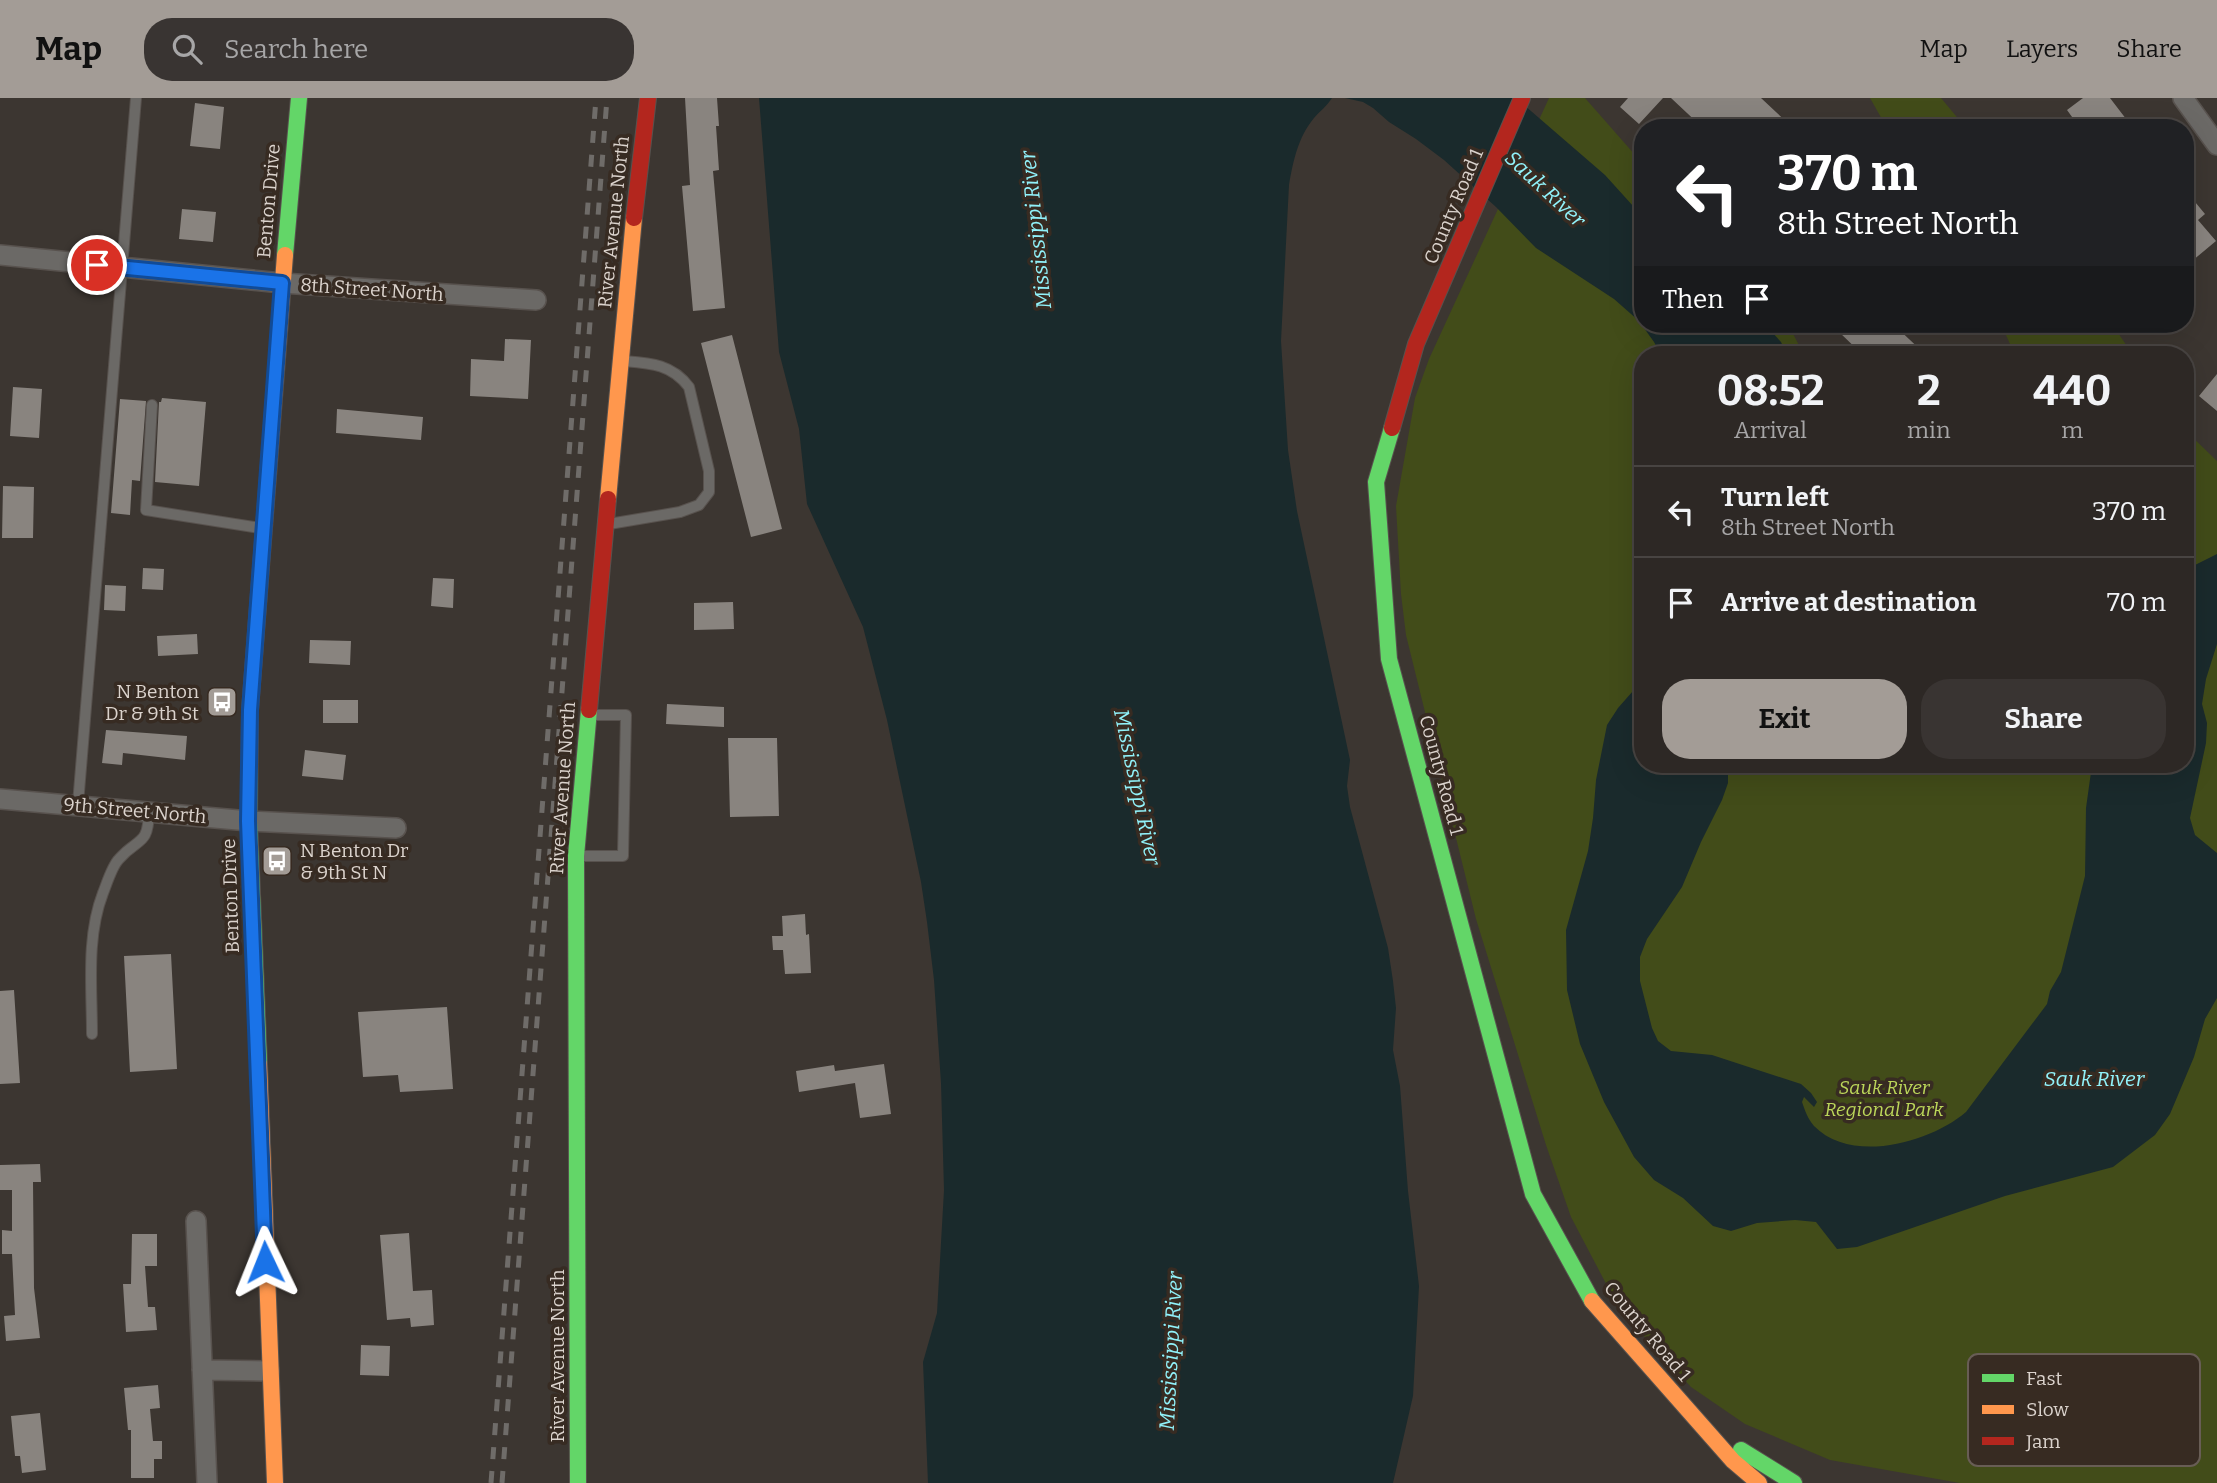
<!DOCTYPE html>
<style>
body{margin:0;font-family:Bitter,serif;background:#393432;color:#f1f3f6;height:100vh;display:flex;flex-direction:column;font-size:26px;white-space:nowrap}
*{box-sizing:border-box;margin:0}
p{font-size:23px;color:#a7a6a7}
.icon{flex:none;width:38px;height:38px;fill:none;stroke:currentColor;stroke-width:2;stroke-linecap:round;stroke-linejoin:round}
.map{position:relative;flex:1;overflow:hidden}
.panel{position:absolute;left:1634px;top:248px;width:560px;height:427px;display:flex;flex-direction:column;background:#2d2825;border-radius:28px;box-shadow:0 7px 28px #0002,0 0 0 2px #484442}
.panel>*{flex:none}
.hud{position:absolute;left:1634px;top:21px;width:560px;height:214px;border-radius:28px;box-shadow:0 7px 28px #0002,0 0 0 2px #484442;background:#202124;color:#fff;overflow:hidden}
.pin{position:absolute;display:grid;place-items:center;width:60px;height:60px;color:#fff;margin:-30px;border:4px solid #fff;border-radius:50%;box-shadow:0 2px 7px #0007}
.me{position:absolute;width:77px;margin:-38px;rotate:358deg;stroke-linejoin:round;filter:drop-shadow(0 0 5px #0008)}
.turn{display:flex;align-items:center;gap:24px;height:147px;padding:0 28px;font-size:32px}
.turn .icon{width:91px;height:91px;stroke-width:2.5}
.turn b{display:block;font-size:49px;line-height:60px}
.then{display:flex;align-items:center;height:66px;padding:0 28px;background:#0003;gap:14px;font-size:26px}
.eta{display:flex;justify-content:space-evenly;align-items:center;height:119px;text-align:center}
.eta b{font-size:42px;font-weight:700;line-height:49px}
.button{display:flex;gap:14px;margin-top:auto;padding:14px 28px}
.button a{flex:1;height:80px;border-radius:28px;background:#a39c96;color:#111;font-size:28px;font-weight:700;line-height:80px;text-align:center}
.button a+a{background:#393432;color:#f1f3f6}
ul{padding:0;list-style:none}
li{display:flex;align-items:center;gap:21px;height:91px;padding:0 28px;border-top:2px solid #484442}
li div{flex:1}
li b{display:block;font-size:26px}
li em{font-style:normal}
header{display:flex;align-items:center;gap:42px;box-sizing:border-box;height:98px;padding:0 35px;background:#a39c96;color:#111}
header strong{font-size:33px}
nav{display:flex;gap:38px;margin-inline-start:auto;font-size:24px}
.search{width:490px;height:63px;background:#393432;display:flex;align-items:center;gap:18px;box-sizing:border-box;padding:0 24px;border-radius:28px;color:#a7a6a7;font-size:26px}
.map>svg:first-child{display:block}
.green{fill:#424c19}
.water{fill:#1a2a2c}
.building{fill:#89847f}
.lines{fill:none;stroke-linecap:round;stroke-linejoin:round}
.lane-casing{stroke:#58524e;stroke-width:12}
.street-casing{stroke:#58524e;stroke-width:22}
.fast-casing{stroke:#58524e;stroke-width:18}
.slow-casing{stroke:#58524e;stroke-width:18}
.jam-casing{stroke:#58524e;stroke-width:18}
.lane{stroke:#6b6966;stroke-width:10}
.street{stroke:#6b6966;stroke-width:19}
.fast{stroke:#63d668;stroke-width:16}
.slow{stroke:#ff974d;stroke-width:16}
.jam{stroke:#b3261e;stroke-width:16}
.rail{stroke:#6f6c69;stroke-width:5;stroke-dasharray:12 12;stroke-linecap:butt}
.route-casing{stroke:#114b97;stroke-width:18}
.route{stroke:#1a73e8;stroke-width:12}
.labels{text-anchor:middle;stroke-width:7;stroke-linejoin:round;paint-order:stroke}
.street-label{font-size:19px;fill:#dbd3cd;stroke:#372b22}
.poi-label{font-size:19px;fill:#dbd3cd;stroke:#372b22;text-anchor:end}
.park-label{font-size:19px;font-style:italic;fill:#bcd75a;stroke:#372b22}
.water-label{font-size:21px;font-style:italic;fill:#91f2fa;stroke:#372b22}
.key{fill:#372b22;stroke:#685d55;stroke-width:2}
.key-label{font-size:19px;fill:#dbd3cd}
</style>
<header>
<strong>Map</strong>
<div class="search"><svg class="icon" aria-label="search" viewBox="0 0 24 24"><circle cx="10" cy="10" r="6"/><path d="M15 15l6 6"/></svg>Search here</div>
<nav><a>Map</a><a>Layers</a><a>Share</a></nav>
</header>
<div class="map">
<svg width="2217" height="1385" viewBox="0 0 2217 1385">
<rect width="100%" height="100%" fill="#3c3631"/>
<path class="green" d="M1549,0H1585L1643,66V226H1788L1804,257H1643V667H2186V333L2217,363V1385H1960L1830,1362L1745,1326L1691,1289L1643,1237L1613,1199L1571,1119L1546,1047L1476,821L1406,537L1401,496L1396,408L1415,300L1429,261Z
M1870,0H1941L1966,30H1887Z
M2001,226H2112L2133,257H2015Z"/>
<path class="water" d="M759,0H1332C1327,8 1320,13 1314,20C1298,39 1293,64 1289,87L1281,243L1288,352L1297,413L1350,662L1347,688L1350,709L1388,850L1393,883L1396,910L1393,952L1400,988L1408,1093L1419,1188L1413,1298L1393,1385H928L923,1264L937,1215L944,1092L941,985L934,882L927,824L921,784L887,622L863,529L807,406L799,331L779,254Z
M1345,0H1516L1605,77L1643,119V226H1765L1781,244L1787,257H1661L1654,244L1639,223L1614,201L1536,150L1496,109L1444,62L1416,41L1389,24L1373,10L1363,4Z
M2217,456V546L2206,581L2202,606L2207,625L2206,645L2190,720L2195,737L2217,755V900L2205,921L2194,959L2170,1016L2155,1037L2113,1069L2005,1098L1857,1149L1837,1151L1816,1124L1795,1122L1757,1125L1731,1133L1713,1128L1683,1100L1654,1082L1634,1059L1604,1004L1580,946L1567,892L1566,832L1588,753L1593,720L1596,682L1607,627L1618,610L1640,585L1643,572V667H1728V685L1722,702L1701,744L1682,789L1647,841L1640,859V883L1652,930L1658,943L1671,953L1712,957L1801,986L1811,995L1817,1004L1814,1009L1804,999L1802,1004C1805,1013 1808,1021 1814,1028C1852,1067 1931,1044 1966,1014L2047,906L2050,893L2061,874L2085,778L2086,710L2092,667H2186V477L2195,467Z"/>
<path class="building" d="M685,0H717L719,28H716L719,72L713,73L725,210L693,213L682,88L690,87Z
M1628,0H1663L1639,26L1620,9Z
M1671,0H1761L1793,30H1703Z
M2083,0H2110L2133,30H2080L2067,12Z
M195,5L224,9L220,51L190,48Z
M2186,93L2205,116L2198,122L2216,143L2186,168Z
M182,111L216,114L213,144L179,141Z
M1847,226H1893L1926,257H1863L1839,234Z
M732,237L782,431L751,439L701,245Z
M505,241L531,242L528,301L470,298L471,261L504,263Z
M2217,276V313L2199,298Z
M13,289L42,291L39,340L10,338Z
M162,300L206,304L199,388L155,384L159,304H161Z
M120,301L146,303L140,383L132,382L130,417L111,415Z
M337,311L423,319L421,342L336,335Z
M3,388L34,389L33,440H2Z
M143,470L164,471L163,492L142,491Z
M433,480L454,481L453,510L431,508Z
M105,487L126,488L125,513L104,512Z
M733,504L734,531L694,532V505Z
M197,536L198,556L158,558L157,538Z
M310,542L351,543L350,567L309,565Z
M323,602H358V625H323Z
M667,606L724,609V629L666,626Z
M106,632L187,638L185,662L123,655L122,667L102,665Z
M728,640H777L779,718L730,719Z
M305,652L346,657L343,682L302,678Z
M805,816L806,837L809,836L811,875L785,876L783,852H773L772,838H783L782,818Z
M171,856L177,971L130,974L124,858Z
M14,892L20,985L0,986V893Z
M447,909L453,991L400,994L398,977L363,979L358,914Z
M884,966L891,1016L860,1020L855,985L799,994L796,973L834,967L835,973Z
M40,1066L41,1084H33L34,1190L40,1240L6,1243L4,1218L15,1217L12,1156H2V1132L12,1133V1092H0V1067Z
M409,1135L413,1193L432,1192L434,1227L411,1229L410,1220L387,1222L380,1137Z
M132,1136H157V1168H145L148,1209H155L157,1232L126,1234L123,1186H131Z
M361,1247L390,1248L389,1278L360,1277Z
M158,1287L160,1310L150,1311L153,1343H162V1361H154V1380H131V1332H128L124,1290Z
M40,1315L46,1372L22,1375L20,1358H15L11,1318Z"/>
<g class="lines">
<g class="lane-casing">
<path id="lane" d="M152,307L146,412L260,430
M609,426L680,414L699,407L709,394V373L689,289C672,266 650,265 624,263
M78,706L136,0
M580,758H623L626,617H591
M92,936C92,890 86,839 103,795C107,785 112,768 119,761C138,739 148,749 149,714"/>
</g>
<g class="street-casing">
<path id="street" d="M2183,0L2217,47
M0,157L282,185L536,202
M0,701L249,723L396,730
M196,1123L207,1385
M202,1272L269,1273"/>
</g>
<g class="fast-casing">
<path id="fast" d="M285,157L299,0
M1392,330L1376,384L1389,561L1533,1096L1592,1203
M259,966L249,723L250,612L261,469
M1741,1352L1794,1385
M578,1385L576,758L589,612"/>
</g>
<g class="slow-casing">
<path id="slow" d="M608,401L634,120
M261,469L285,157
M259,966L275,1385
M1592,1203L1733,1363L1759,1385"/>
</g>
<g class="jam-casing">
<path id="jam" d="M634,120L648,0
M1392,330L1416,246L1522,0
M589,612L608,401"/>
</g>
<use href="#lane" class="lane"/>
<use href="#street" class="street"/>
<use href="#fast" class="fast"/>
<use href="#slow" class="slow"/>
<use href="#jam" class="jam"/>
<path class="rail" d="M491,1385L596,0
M502,1385L607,0"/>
</g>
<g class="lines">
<g class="route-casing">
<path id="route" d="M97,167L282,185L250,612L248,723L265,1164"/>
</g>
<use href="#route" class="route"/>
</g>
<defs>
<g id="bus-square" transform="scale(1.575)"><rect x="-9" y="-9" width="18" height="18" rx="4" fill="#a39c96" stroke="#372b22"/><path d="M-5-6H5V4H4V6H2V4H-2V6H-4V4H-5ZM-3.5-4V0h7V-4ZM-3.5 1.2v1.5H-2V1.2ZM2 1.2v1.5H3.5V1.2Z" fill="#fff"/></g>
</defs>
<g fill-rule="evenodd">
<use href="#bus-square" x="222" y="604"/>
<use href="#bus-square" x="277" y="763"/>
</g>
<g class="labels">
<g class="street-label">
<text transform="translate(268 103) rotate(-85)" y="7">Benton Drive</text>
<text transform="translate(1453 108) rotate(-67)" y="7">County Road 1</text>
<text transform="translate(613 124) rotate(-84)" y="7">River Avenue North</text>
<text transform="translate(372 191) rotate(4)" y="7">8th Street North</text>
<text transform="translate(1442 677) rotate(75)" y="7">County Road 1</text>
<text transform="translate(562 690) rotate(-86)" y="7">River Avenue North</text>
<text transform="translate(135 712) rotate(5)" y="7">9th Street North</text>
<text transform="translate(230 798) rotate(-92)" y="7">Benton Drive</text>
<text transform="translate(1648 1233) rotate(50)" y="7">County Road 1</text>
<text transform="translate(557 1258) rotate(-90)" y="7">River Avenue North</text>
</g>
<g class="poi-label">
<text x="199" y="600">N Benton<tspan x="199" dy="22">Dr &amp; 9th St</tspan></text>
<text x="300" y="759" text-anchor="start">N Benton Dr<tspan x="300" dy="22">&amp; 9th St N</tspan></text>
</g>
<g class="park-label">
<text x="1884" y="996">Sauk River<tspan x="1884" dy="22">Regional Park</tspan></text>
</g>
<g class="water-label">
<text transform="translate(1545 91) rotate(43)" y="7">Sauk River</text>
<text transform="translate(1036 132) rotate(-96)" y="7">Mississippi River</text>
<text transform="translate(1137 689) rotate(78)" y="7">Mississippi River</text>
<text x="2094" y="988">Sauk River</text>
<text transform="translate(1171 1253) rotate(-87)" y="7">Mississippi River</text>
</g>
</g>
<rect x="1968" y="1256" width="232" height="112" rx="10" class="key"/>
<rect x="1982" y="1276" width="32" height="8" fill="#63d668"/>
<rect x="1982" y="1307" width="32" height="9" fill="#ff974d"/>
<rect x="1982" y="1339" width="32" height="8" fill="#b3261e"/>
<g class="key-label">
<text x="2026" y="1287">Fast</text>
<text x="2026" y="1318">Slow</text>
<text x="2026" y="1350">Jam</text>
</g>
</svg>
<div class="pin" style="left:97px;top:167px;background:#d93025"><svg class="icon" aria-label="arrive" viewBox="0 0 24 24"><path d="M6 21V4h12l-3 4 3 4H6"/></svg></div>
<svg class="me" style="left:265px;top:1164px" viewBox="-20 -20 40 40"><path d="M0-17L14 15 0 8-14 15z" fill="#1a73e8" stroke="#fff" stroke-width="4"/></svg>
<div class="hud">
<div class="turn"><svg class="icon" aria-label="left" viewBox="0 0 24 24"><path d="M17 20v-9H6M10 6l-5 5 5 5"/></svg><div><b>370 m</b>8th Street North</div></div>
<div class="then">Then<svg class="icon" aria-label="arrive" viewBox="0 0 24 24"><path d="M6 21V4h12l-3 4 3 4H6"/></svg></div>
</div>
<section class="panel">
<div class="eta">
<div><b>08:52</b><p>Arrival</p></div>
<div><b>2</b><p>min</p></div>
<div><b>440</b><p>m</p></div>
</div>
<ul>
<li><svg class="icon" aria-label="left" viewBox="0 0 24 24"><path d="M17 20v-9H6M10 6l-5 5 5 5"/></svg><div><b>Turn left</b><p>8th Street North</p></div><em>370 m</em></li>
<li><svg class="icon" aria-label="arrive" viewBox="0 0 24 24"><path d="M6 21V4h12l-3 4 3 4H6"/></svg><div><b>Arrive at destination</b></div><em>70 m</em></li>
</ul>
<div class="button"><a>Exit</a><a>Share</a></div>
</section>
</div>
